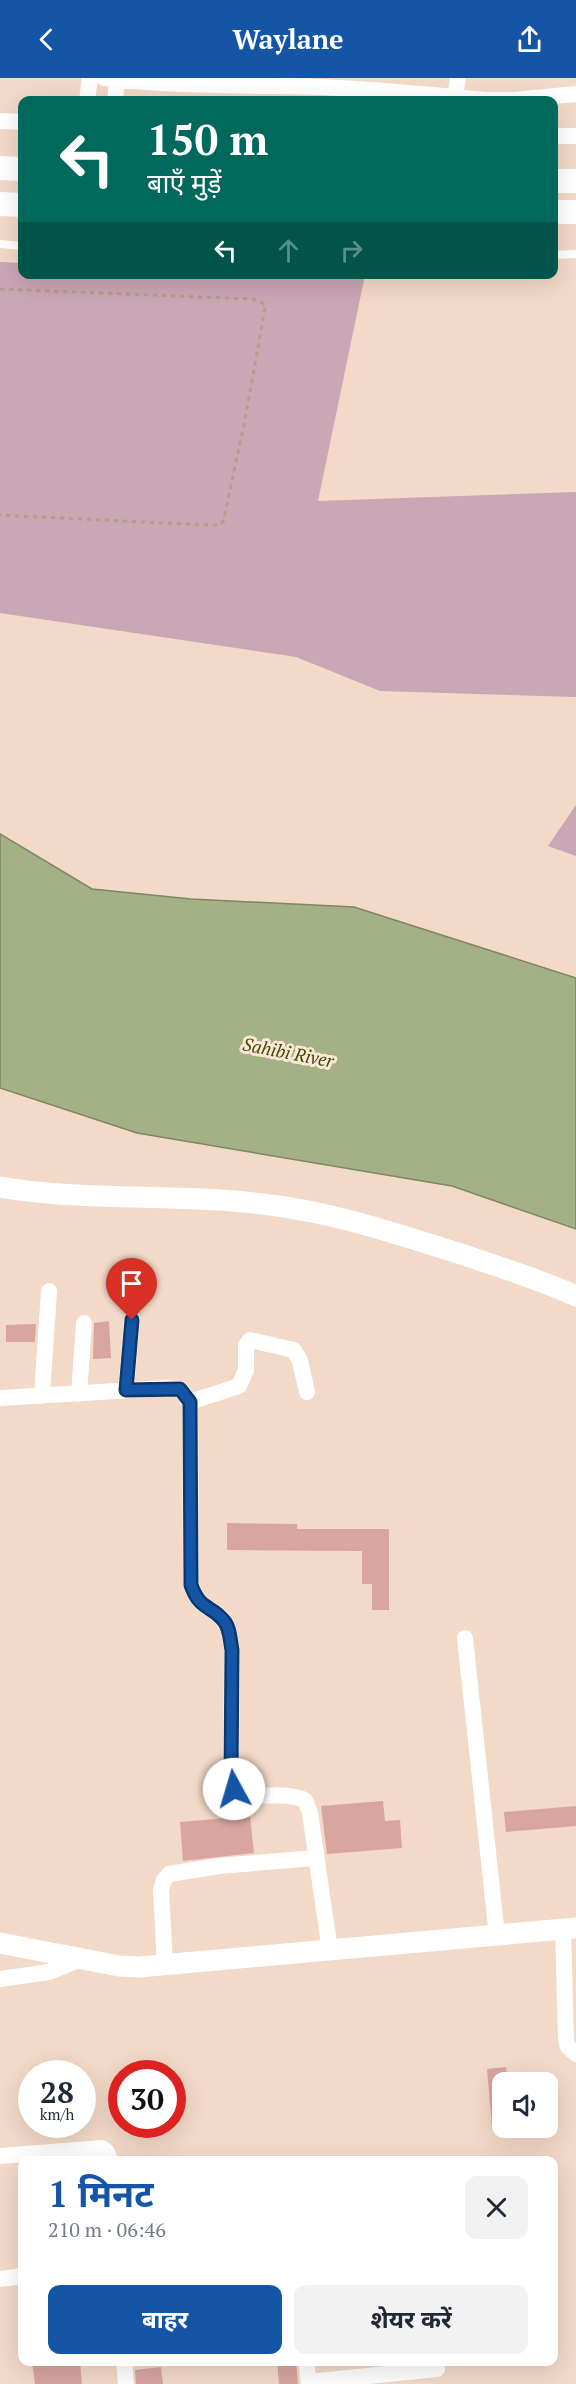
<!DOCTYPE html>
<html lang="hi">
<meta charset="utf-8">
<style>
body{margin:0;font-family:"PT Serif","Noto Sans Devanagari",serif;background:#f2f2f3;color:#1f2937;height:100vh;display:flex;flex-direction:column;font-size:22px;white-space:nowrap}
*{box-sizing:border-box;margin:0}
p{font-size:20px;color:#747a83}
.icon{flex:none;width:33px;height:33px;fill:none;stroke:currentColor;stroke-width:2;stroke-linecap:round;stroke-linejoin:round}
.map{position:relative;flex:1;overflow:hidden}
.drawer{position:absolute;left:18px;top:2078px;width:540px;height:210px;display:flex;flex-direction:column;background:#fff;border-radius:12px;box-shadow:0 6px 24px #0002}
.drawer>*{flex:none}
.guide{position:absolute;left:18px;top:18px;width:540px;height:183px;border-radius:12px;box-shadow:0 6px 24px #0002;background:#00695c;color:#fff;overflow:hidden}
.buttons{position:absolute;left:492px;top:1994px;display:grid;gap:12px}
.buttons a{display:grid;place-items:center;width:66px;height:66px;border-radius:12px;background:#fff;box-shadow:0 6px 24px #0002;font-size:30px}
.speed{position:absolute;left:18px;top:1982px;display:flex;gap:12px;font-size:30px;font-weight:700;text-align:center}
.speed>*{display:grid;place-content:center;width:78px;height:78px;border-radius:50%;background:#fff;box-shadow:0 6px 24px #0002;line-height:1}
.speed small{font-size:15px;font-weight:400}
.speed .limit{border:9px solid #d22;background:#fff;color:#111}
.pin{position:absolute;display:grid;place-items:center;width:51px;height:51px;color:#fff;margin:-62px -26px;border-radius:50% 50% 50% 0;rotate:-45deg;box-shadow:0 0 6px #0007}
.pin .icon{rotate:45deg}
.me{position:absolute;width:66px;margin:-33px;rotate:354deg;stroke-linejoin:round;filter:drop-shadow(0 0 4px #0008)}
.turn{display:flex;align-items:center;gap:21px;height:126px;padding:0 30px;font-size:27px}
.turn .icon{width:78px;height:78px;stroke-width:2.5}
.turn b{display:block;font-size:42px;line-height:51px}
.lanes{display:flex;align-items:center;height:57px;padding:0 30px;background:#0003;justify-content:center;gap:30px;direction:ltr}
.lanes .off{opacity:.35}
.round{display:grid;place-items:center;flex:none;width:63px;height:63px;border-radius:12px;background:#f2f2f3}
.summary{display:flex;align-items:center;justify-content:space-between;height:102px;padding:0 30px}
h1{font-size:36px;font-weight:700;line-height:45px;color:#1455a5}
.cta{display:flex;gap:12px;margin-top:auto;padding:12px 30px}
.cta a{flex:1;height:69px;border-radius:12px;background:#1455a5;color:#fff;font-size:24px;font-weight:700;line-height:69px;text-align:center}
.cta a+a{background:#f2f2f3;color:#1f2937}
header{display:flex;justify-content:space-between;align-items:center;height:78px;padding:0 30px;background:#1455a5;color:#fff;font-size:27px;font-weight:700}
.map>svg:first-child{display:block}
.green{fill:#caa7b5}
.water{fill:#a3b185;stroke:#7f8665;stroke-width:1.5}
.building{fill:#d8a59f}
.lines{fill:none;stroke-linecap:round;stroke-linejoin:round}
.path{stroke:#b29e8f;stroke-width:3;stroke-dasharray:4.5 4.5;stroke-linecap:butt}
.service{stroke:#fff;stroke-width:8}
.minor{stroke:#fff;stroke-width:16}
.tertiary{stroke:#fff;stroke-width:21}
.secondary{stroke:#fff;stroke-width:24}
.route-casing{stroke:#0d376b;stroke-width:15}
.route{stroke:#1455a5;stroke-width:10}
.labels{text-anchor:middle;stroke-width:6;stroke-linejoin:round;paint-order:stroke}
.water-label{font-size:18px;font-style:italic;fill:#3d4c04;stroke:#fce7d8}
</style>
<header><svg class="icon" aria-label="back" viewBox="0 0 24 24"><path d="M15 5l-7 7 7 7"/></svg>Waylane<svg class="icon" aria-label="share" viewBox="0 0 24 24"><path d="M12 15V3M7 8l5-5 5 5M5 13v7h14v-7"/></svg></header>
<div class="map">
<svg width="576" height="2306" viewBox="0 0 576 2306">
<rect width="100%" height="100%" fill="#f3d9c7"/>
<path class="green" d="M0,184L22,185V196L365,197L318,423L576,414V619L380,613L296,579L0,535Z
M576,727V778L548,768Z"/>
<path class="water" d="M0,756L92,811L191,821L354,829L576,900V1151L452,1108L137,1055L0,1010Z"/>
<path class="building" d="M109,1243L111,1280L93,1281L94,1245Z
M36,1246L35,1264H6V1247Z
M227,1445L297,1446V1451H389V1532H372V1506H362V1473L227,1472Z
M383,1723L385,1743L400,1742L402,1770L327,1776L321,1728Z
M576,1728V1748L506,1754L504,1734Z
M250,1738L254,1775L183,1783L180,1744Z
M506,1989L508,2004H502V2050H492L487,1991Z
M32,2283H80L82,2306H35Z
M277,2283H296L298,2306H279Z
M161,2289L163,2306H136L135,2292Z"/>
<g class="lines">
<path class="path" d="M0,211L253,221L265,226V230L245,342L223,444L218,447H205L0,437"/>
<path class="service" d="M0,166L22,168
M554,177L576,176"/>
<path class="minor" d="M104,0C160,7 214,7 270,8C341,8 415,15 486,22H514L576,16
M455,19L458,0
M87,22L90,0
M115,22L117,2
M0,43L22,44
M554,58H576
M126,1312L132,1242
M79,1316L84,1245
M42,1318L49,1213
M0,1320L165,1310L180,1311L190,1324L191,1507C200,1533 212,1527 224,1543C230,1550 230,1562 232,1572L231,1698L234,1711C255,1724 282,1712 305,1722L310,1735L330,1873
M190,1324L239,1308L246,1292V1267L250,1262L294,1272L300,1283L307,1314
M465,1560L497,1858
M563,1851L566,1962L568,1969L576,1976
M165,1887L161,1812L164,1802L169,1796L219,1788L315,1780
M0,1901L49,1894L81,1881
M0,2078L102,2070L107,2074L110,2082
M0,2201L22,2198
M124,2283L126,2306
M306,2283L309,2306
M309,2304L437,2291"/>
<path class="tertiary" d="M0,1109C87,1124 175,1115 263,1126C332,1134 395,1155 461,1176C499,1189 539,1201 576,1218
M0,1865L119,1888L139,1889L576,1850"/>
<path class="secondary" d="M0,90L22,91
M554,103H576
M0,126L22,127
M554,134H576"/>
</g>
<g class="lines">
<g class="route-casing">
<path id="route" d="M132,1242L126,1312L180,1311L190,1324L191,1507C200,1533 212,1527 224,1543C230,1550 230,1562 232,1572L231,1698L234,1711"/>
</g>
<use href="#route" class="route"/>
</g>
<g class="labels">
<g class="water-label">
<text transform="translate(288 975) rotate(11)" y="6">Sahibi River</text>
</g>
</g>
</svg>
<div class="buttons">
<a><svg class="icon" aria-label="sound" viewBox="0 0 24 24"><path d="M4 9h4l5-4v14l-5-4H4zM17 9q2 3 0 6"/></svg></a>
</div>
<div class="speed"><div>28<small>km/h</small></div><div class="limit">30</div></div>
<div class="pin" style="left:132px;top:1242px;background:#d93025"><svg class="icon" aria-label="arrive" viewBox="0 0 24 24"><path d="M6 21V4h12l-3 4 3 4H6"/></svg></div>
<svg class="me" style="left:234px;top:1711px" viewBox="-20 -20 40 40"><circle r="19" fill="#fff"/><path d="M0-13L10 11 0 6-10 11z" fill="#1455a5"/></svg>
<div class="guide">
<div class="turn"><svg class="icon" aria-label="left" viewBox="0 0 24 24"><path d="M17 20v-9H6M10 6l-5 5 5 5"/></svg><div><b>150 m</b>बाएँ मुड़ें</div></div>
<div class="lanes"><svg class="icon" aria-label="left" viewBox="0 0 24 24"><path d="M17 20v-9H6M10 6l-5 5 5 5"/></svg><svg class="icon off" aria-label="ahead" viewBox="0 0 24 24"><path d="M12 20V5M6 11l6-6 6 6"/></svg><svg class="icon off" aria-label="right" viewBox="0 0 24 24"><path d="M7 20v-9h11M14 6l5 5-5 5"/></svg></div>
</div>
<section class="drawer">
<div class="summary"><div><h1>1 मिनट</h1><p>210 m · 06:46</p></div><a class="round"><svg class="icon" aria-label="close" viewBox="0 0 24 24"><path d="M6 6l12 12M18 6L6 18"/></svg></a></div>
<div class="cta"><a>बाहर</a><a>शेयर करें</a></div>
</section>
</div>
